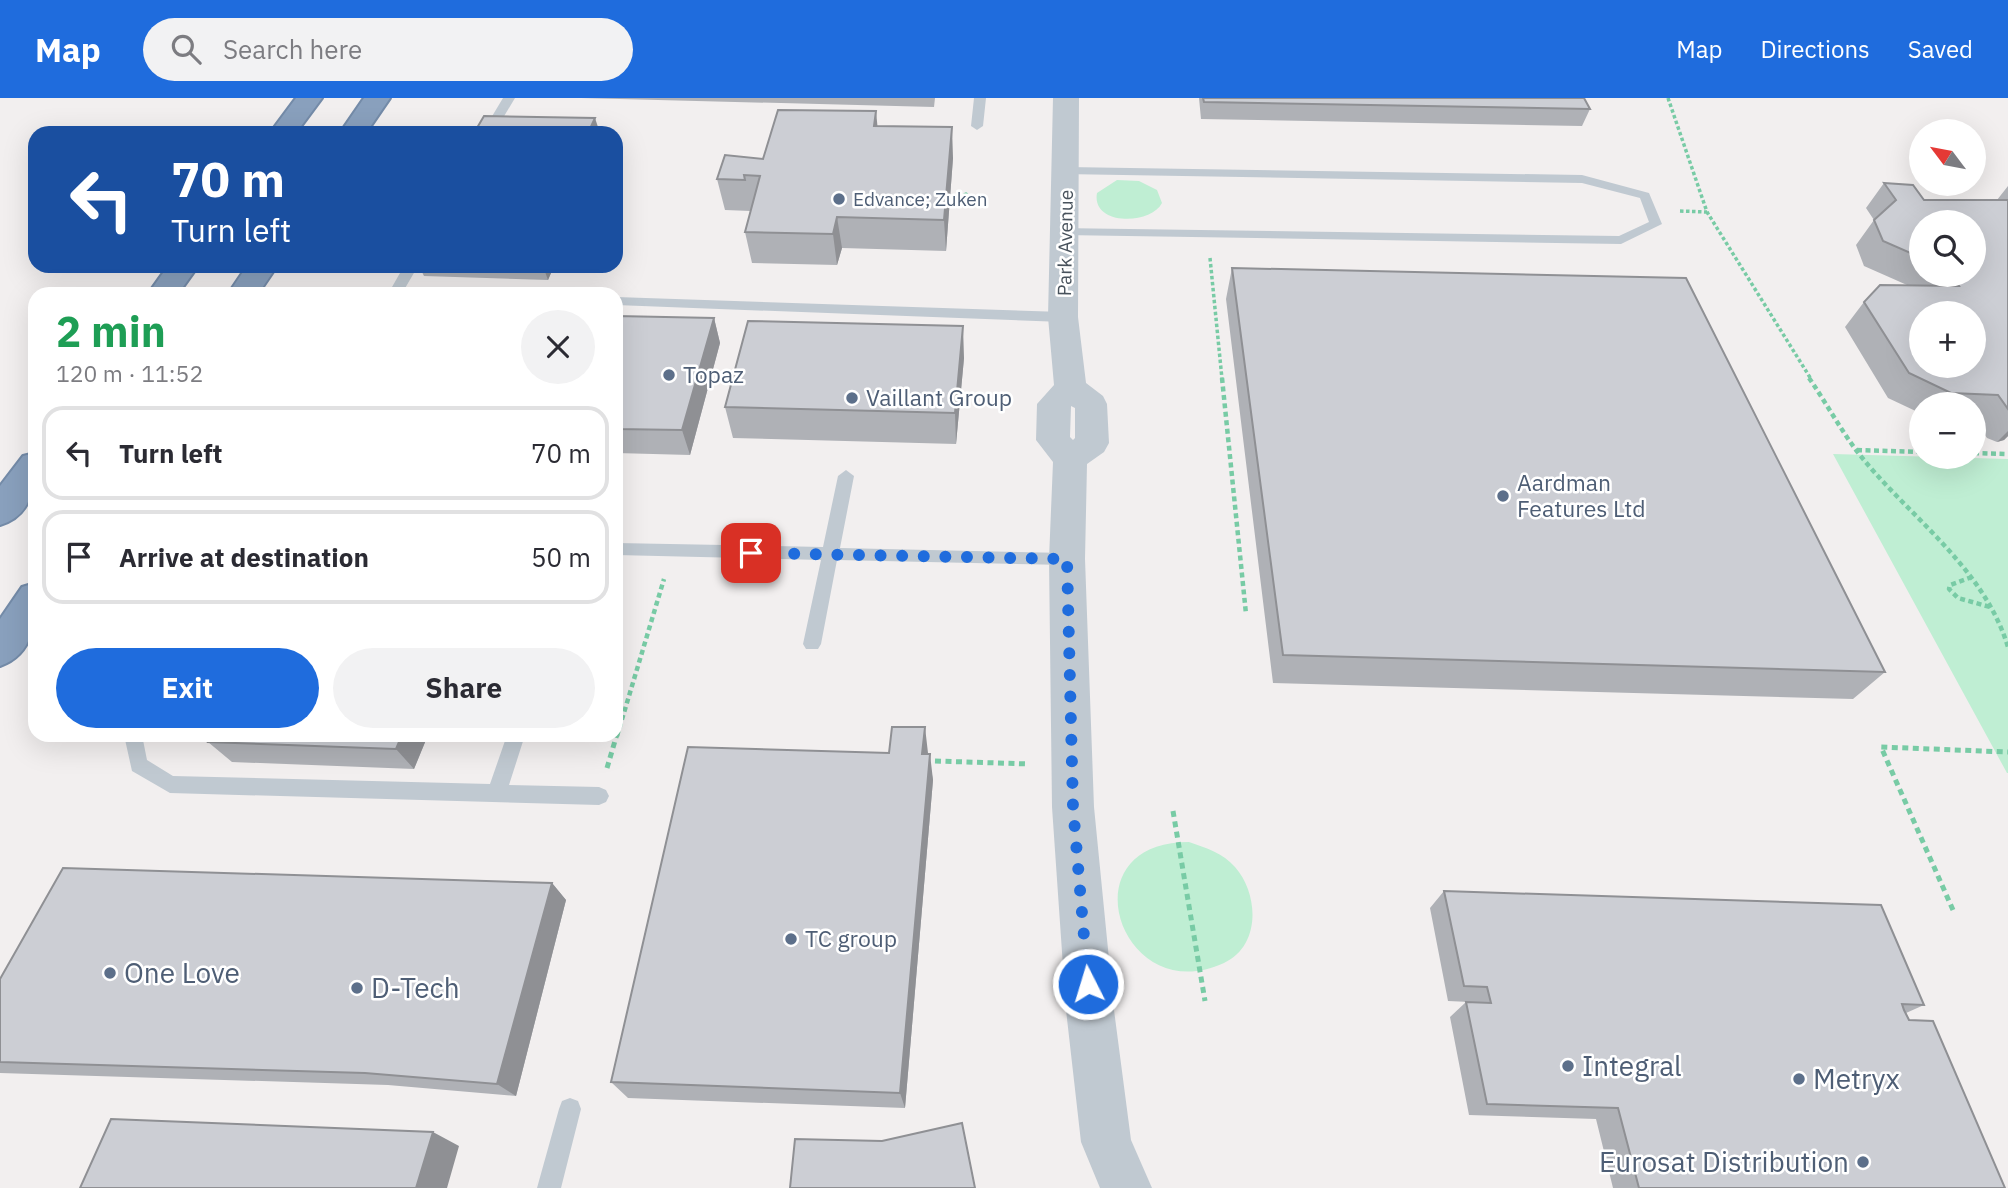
<!DOCTYPE html>
<meta charset="utf-8">
<style>
body{margin:0;font-family:"IBM Plex Sans",sans-serif;background:#f2f2f3;color:#2b2b33;height:100vh;display:flex;flex-direction:column;font-size:26px;white-space:nowrap}
*{box-sizing:border-box;margin:0}
p{font-size:23px;color:#7c7c81}
.icon{flex:none;width:38px;height:38px;fill:none;stroke:currentColor;stroke-width:2;stroke-linecap:round;stroke-linejoin:round}
.map{position:relative;flex:1;overflow:hidden}
.drawer{position:absolute;left:28px;top:189px;width:595px;height:455px;display:flex;flex-direction:column;background:#fff;border-radius:21px;box-shadow:0 7px 28px #0002}
.drawer>*{flex:none}
.hud{position:absolute;left:28px;top:28px;width:595px;height:147px;border-radius:21px;box-shadow:0 7px 28px #0002;background:#1a4fa0;color:#fff;overflow:hidden}
.needle{width:46px;rotate:302deg}
.tools{position:absolute;left:1909px;top:21px;display:grid;gap:14px}
.tools a{display:grid;place-items:center;width:77px;height:77px;border-radius:50%;background:#fff;box-shadow:0 7px 28px #0002;font-size:35px}
.pin{position:absolute;display:grid;place-items:center;width:60px;height:60px;color:#fff;margin:-30px;border-radius:14px;box-shadow:0 4px 10px #0006}
.me{position:absolute;width:77px;margin:-38px;rotate:355deg;stroke-linejoin:round;filter:drop-shadow(0 0 5px #0008)}
.turn{display:flex;align-items:center;gap:24px;height:147px;padding:0 28px;font-size:32px}
.turn .icon{width:91px;height:91px;stroke-width:2.5}
.turn b{display:block;font-size:49px;line-height:60px}
.round{display:grid;place-items:center;flex:none;width:74px;height:74px;border-radius:37px;background:#f2f2f3}
.summary{display:flex;align-items:center;justify-content:space-between;height:119px;padding:0 28px}
h1{font-size:42px;font-weight:700;line-height:52px;color:#1e9e55}
.primary-button{display:flex;gap:14px;margin-top:auto;padding:14px 28px}
.primary-button a{flex:1;height:80px;border-radius:42px;background:#1f6cdd;color:#fff;font-size:28px;font-weight:700;line-height:80px;text-align:center}
.primary-button a+a{background:#f2f2f3;color:#2b2b33}
ul{padding:0;list-style:none}
li{display:flex;align-items:center;gap:21px;height:94px;margin:0 14px 10px;padding:0 14px;border:4px solid #e1e1e2;border-radius:21px}
li div{flex:1}
li b{display:block;font-size:26px}
li em{font-style:normal}
header{display:flex;align-items:center;gap:42px;box-sizing:border-box;height:98px;padding:0 35px;background:#1f6cdd;color:#fff}
header strong{font-size:33px}
nav{display:flex;gap:38px;margin-inline-start:auto;font-size:24px}
.search{width:490px;height:63px;background:#f2f2f3;display:flex;align-items:center;gap:18px;box-sizing:border-box;padding:0 24px;border-radius:38px;color:#7c7c81;font-size:26px}
.map>svg:first-child{display:block}
.green{fill:#bfeed3}
.lines{fill:none;stroke-linecap:round;stroke-linejoin:round}
.motorway-casing{stroke:#748ba8;stroke-width:4}
.path-far2{stroke:#78cba5;stroke-width:3.5;stroke-dasharray:3.5 2.5;stroke-linecap:butt}
.path-far1{stroke:#78cba5;stroke-width:4.5;stroke-dasharray:5 3.5;stroke-linecap:butt}
.path{stroke:#78cba5;stroke-width:5;stroke-dasharray:6 4.5;stroke-linecap:butt}
.service{fill:#c0c9d1;fill-rule:evenodd}
.tertiary{fill:#c0c9d1;fill-rule:evenodd}
.motorway{fill:#89a0bd;fill-rule:evenodd}
.wall{fill:#afb1b6;fill-rule:evenodd}
.shaded-wall{fill:#8f9094}
.building{fill:#ccced4;stroke:#8f9094;stroke-width:2;fill-rule:evenodd}
.route{stroke:#1f6cdd;stroke-width:12;stroke-dasharray:0 21.6}
.service-dot{fill:#5c6f8a;stroke:#fff;stroke-width:2.5}
.labels{text-anchor:middle;stroke-width:5;stroke-linejoin:round;paint-order:stroke}
.far-service-label{font-size:19px;fill:#4e5e75;stroke:#fff;text-anchor:start}
.far-street-label{font-size:19px;fill:#48525c;stroke:#fff}
.service-label{font-size:23px;fill:#4e5e75;stroke:#fff;text-anchor:start}
.near-service-label{font-size:28px;fill:#4e5e75;stroke:#fff;text-anchor:start}
</style>
<header>
<strong>Map</strong>
<div class="search"><svg class="icon" aria-label="search" viewBox="0 0 24 24"><circle cx="10" cy="10" r="6"/><path d="M15 15l6 6"/></svg>Search here</div>
<nav><a>Map</a><a>Directions</a><a>Saved</a></nav>
</header>
<div class="map">
<svg width="2008" height="1090" viewBox="0 0 2008 1090">
<rect width="100%" height="100%" fill="#f2efef"/>
<path class="green" d="M1117,82L1139,83L1157,92L1162,105C1150,128 1091,127 1097,95Z
M1833,356L2008,361V675H2007Z
M1189,744C1206,750 1223,755 1235,769C1259,796 1261,848 1224,865C1121,913 1064,744 1189,744Z"/>
<g class="lines">
<g class="motorway-casing">
<path id="motorway" d="M296,0H322L296,35H270Z
M364,0H390L366,35H340Z
M168,168H198L178,196H148Z
M247,168H277L258,196H228Z
M35,355C35,385 34,417 0,427V388L23,358Z
M35,485C35,518 37,555 0,568V521L22,489Z"/>
</g>
<path class="path-far2" d="M1668,0L1707,114L1811,281
M949,108L966,96L975,109
M1680,113L1707,114
M1210,160L1222,281"/>
<path class="path-far1" d="M1222,280L1246,516
M1809,280C1825,303 1839,329 1856,352C1906,417 1983,467 2008,549
M1857,352L1922,354
M1974,355L2008,356
M1972,479L1950,487L1949,491L1958,500L1990,509
M617,638L664,481"/>
<path class="path" d="M935,663L1029,666
M607,670L617,636
M1173,713L1205,903
M1953,812L1881,649L2008,654"/>
<path class="service" d="M503,0H515L494,35H482Z
M974,0H986L983,28L977,32L971,28Z
M1067,69L1582,77L1649,95L1662,126L1621,146L1063,137L1058,136V130L1619,138L1649,124L1640,100L1582,85L1063,76L1061,73Z
M404,168H418L404,192L415,196H388Z
M616,199L1063,214L1070,219L1063,224L616,207Z
M846,372L854,378L840,450L1067,455L1075,461L1067,467L837,462L821,546L818,551H806L803,546L821,462L616,457V445L823,449L838,378Z
M124,637H142L147,662L173,678L490,686L507,637H525L509,687L599,689L606,692L609,698L606,704L599,707L170,695L132,673Z
M570,1000L578,1003L581,1011L561,1090H537L559,1011L562,1003Z"/>
<path class="tertiary" d="M1053,0H1079L1078,219L1086,285L1103,298L1107,306L1109,345L1104,354L1087,366L1085,461L1094,709L1114,912L1131,1042L1152,1090H1100L1081,1044L1066,912L1052,709L1049,461L1053,364L1036,342L1037,306L1054,287L1048,219ZM1071,308L1075,310V340L1073,342L1070,339Z"/>
<use href="#motorway" class="motorway"/>
</g>
<path class="wall" d="M581,0H935L934,9Z
M1199,0H1584L1590,11L1582,28L1201,21Z
M877,28L953,60L946,153L842,150L837,167L752,165L745,134L751,113L725,112L717,81L763,61Z
M1884,85L1924,102H1997L2008,88V338L2004,342L1997,344L1987,340L1974,322V306H1922V316L1888,300L1845,229L1864,204L1907,187L1864,168L1856,147L1874,122L1866,110ZM1922,124L1974,177H1922Z
M419,168H554L548,182L424,178Z
M1232,170L1885,574L1853,601L1273,585L1226,201Z
M616,218L714,220L720,245L690,357L616,355Z
M964,260L956,346L733,340L725,309Z
M428,637L414,671L232,664L208,644Z
M928,656L933,682L905,1010L628,1000L611,984Z
M552,785L566,802L516,998L388,987L0,975V881Z
M1444,793L1924,907L1906,915L2005,1090H1613L1596,1021L1469,1017L1450,919L1466,904L1471,905L1470,904L1448,903L1430,810Z"/>
<path class="shaded-wall" d="M876,13L879,44L874,28Z
M595,20L600,35H588Z
M952,29L953,60L946,153L944,122Z
M837,119L842,150L837,167L833,136Z
M543,168H554L548,182Z
M714,220L720,245L690,357L682,332Z
M963,228L964,260L956,346L955,315Z
M2008,333V338L2004,342L1997,344Z
M925,629L928,655L925,681L922,656Z
M402,637H428L414,671L396,651Z
M930,656L933,682L905,1010L900,995Z
M552,785L566,802L516,998L497,986Z
M433,1034L459,1048L447,1090H416Z"/>
<path class="building" d="M1203,0H1584L1590,11L1204,4Z
M778,12L876,13L874,28L952,29L944,122L837,119L833,136L745,134L760,78L744,77L745,82L717,81L725,57L763,61Z
M484,18L595,20L588,35H474Z
M1884,85L1913,87L1924,102H2008V311L1998,297L1951,295L1909,275L1864,204L1880,187L1959,188L1952,177H1974V124H1922V160L1883,143L1874,122L1896,102ZM1922,215H1974V268H1922Z
M1232,170L1686,180L1885,574L1283,557Z
M616,218L714,220L682,332L616,331Z
M748,223L963,228L955,315L725,309Z
M892,629H925L922,656H930L900,995L611,984L688,649L889,655Z
M211,637H402L396,651L208,644Z
M63,770L552,785L497,986L365,975L0,964V881Z
M1444,793L1881,807L1924,907L1902,906L1904,912L1909,922L1933,923L2005,1090H1639L1618,1010L1487,1006L1466,904L1491,905L1487,889L1464,888Z
M111,1021L433,1034L416,1090H80Z
M962,1025L975,1090H790L795,1041L882,1043Z"/>
<g class="lines">
<path class="route" d="M751,455L1067,461L1073,709L1088,886"/>
</g>
<g class="service-dot">
<circle cx="839" cy="101" r="7"/>
<circle cx="669" cy="277" r="7"/>
<circle cx="852" cy="300" r="7"/>
<circle cx="1503" cy="398" r="7"/>
<circle cx="791" cy="841" r="7"/>
<circle cx="110" cy="875" r="7"/>
<circle cx="357" cy="890" r="7"/>
<circle cx="1568" cy="968" r="7"/>
<circle cx="1799" cy="981" r="7"/>
<circle cx="1863" cy="1064" r="7"/>
</g>
<g class="labels">
<g class="far-service-label">
<text x="853" y="108">Edvance; Zuken</text>
</g>
<g class="far-street-label">
<text transform="translate(1065 145) rotate(-89)" y="7">Park Avenue</text>
</g>
<g class="service-label">
<text x="683" y="285">Topaz</text>
<text x="866" y="308">Vaillant Group</text>
<text x="1517" y="393">Aardman<tspan x="1517" dy="26">Features Ltd</tspan></text>
<text x="805" y="849">TC group</text>
</g>
<g class="near-service-label">
<text x="124" y="885">One Love</text>
<text x="371" y="900">D-Tech</text>
<text x="1582" y="978">Integral</text>
<text x="1813" y="991">Metryx</text>
<text x="1849" y="1074" text-anchor="end">Eurosat Distribution</text>
</g>
</g>
</svg>
<div class="tools">
<a><svg class="needle" viewBox="-14 -14 28 28"><path d="M0-13l5 13h-10z" fill="#e53935"/><path d="M0 13l5-13h-10z" fill="#7c7c81"/></svg></a>
<a><svg class="icon" aria-label="search" viewBox="0 0 24 24"><circle cx="10" cy="10" r="6"/><path d="M15 15l6 6"/></svg></a>
<a>+</a>
<a>−</a>
</div>
<div class="pin" style="left:751px;top:455px;background:#d93025"><svg class="icon" aria-label="arrive" viewBox="0 0 24 24"><path d="M6 21V4h12l-3 4 3 4H6"/></svg></div>
<svg class="me" style="left:1088px;top:886px" viewBox="-20 -20 40 40"><circle r="17" fill="#1f6cdd" stroke="#fff" stroke-width="3"/><path d="M0-11L8 9 0 5-8 9z" fill="#fff"/></svg>
<div class="hud">
<div class="turn"><svg class="icon" aria-label="left" viewBox="0 0 24 24"><path d="M17 20v-9H6M10 6l-5 5 5 5"/></svg><div><b>70 m</b>Turn left</div></div>
</div>
<section class="drawer">
<div class="summary"><div><h1>2 min</h1><p>120 m · 11:52</p></div><a class="round"><svg class="icon" aria-label="close" viewBox="0 0 24 24"><path d="M6 6l12 12M18 6L6 18"/></svg></a></div>
<ul>
<li><svg class="icon" aria-label="left" viewBox="0 0 24 24"><path d="M17 20v-9H6M10 6l-5 5 5 5"/></svg><div><b>Turn left</b></div><em>70 m</em></li>
<li><svg class="icon" aria-label="arrive" viewBox="0 0 24 24"><path d="M6 21V4h12l-3 4 3 4H6"/></svg><div><b>Arrive at destination</b></div><em>50 m</em></li>
</ul>
<div class="primary-button"><a>Exit</a><a>Share</a></div>
</section>
</div>
